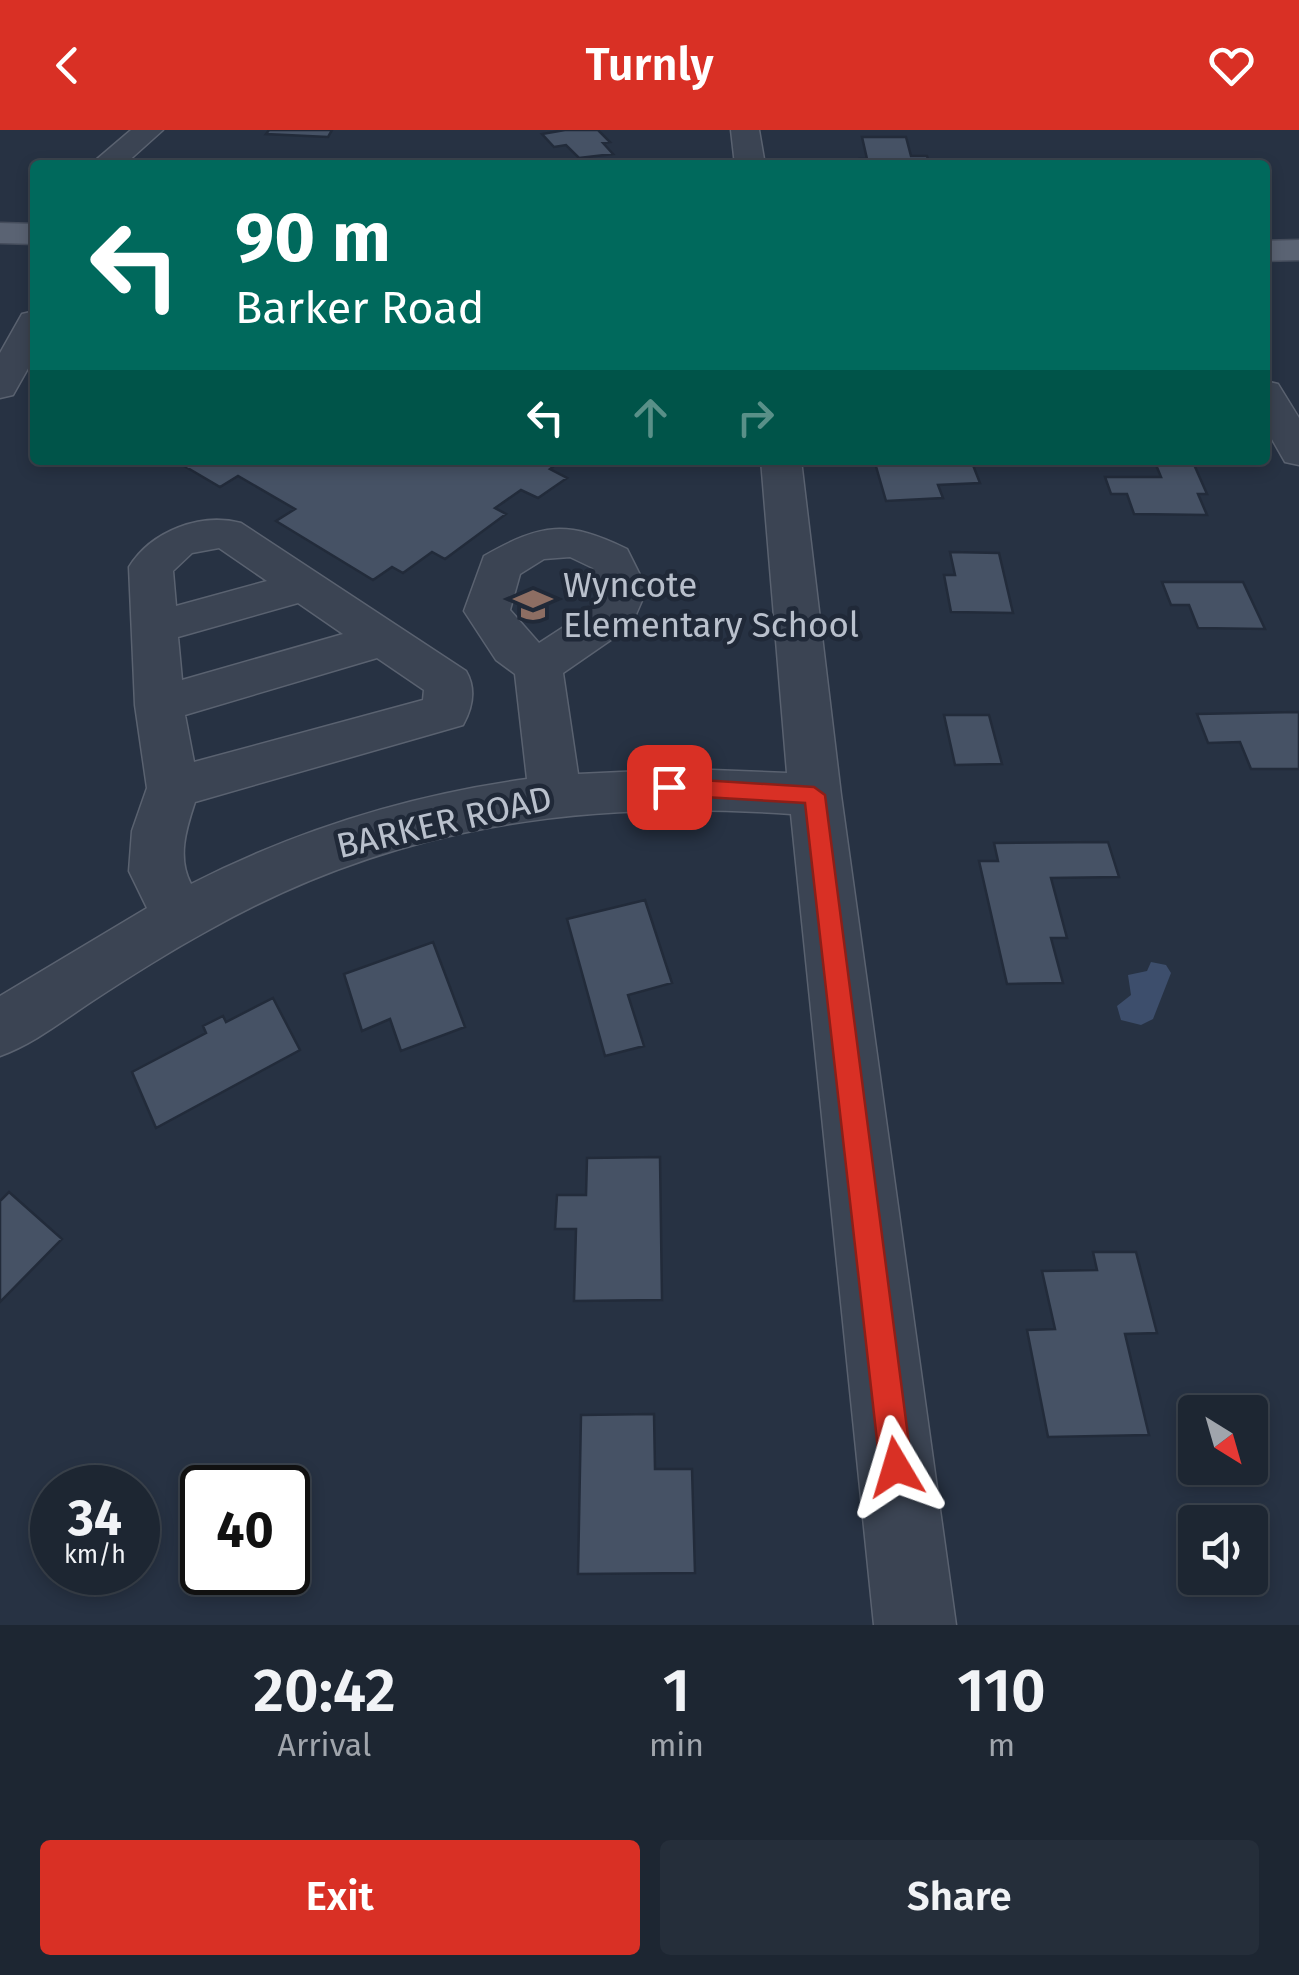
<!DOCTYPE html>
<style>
body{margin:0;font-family:"Fira Sans",sans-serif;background:#252e3a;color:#f1f3f6;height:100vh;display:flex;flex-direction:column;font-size:38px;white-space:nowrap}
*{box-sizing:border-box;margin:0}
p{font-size:32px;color:#a0a5ac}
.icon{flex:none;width:55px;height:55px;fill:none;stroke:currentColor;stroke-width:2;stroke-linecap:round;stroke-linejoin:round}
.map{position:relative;height:1495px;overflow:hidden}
.drawer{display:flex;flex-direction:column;background:#1d2632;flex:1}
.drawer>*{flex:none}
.banner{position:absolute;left:30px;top:30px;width:1240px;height:305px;border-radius:10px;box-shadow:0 5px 15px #0003,0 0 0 2px #3b434d;background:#00695c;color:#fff;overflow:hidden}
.needle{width:65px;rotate:143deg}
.buttons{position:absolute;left:1178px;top:1265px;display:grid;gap:20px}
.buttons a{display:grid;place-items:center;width:90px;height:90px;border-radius:10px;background:#1d2632;box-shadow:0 5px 15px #0003,0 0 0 2px #3b434d;font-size:50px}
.speed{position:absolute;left:30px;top:1335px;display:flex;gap:20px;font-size:50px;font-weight:700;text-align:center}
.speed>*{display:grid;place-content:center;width:130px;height:130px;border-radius:50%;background:#1d2632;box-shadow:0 5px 15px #0003,0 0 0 2px #3b434d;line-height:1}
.speed small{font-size:25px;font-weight:400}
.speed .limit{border:5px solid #111;border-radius:15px;background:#fff;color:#111}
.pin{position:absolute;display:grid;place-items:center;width:85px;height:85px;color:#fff;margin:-42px;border-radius:20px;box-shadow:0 5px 15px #0006}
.me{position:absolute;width:110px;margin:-55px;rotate:353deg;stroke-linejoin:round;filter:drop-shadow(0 0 8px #0008)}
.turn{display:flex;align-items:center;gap:35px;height:210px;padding:0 40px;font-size:45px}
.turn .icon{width:130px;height:130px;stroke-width:2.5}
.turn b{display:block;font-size:70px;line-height:85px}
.lanes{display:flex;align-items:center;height:95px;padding:0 40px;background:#0003;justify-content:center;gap:50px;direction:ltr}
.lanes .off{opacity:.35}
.eta{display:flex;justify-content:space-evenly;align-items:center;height:170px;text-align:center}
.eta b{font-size:60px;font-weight:600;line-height:70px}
.button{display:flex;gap:20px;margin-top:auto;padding:20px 40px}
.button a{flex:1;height:115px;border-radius:10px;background:#d93025;color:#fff;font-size:40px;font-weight:600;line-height:115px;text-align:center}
.button a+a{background:#252e3a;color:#f1f3f6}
header{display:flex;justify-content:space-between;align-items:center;height:130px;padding:0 40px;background:#d93025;color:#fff;font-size:45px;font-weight:600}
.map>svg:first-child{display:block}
.water{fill:#3d4e6c}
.building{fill:#465265;stroke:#222b3a;stroke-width:2.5}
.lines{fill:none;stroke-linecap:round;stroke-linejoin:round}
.minor-casing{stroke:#5a6270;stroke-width:3}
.major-casing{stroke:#454d5c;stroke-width:3}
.minor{fill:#3b4453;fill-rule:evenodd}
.major{fill:#5a6373;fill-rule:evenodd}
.route{fill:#d93025;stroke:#8d1f18;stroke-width:2.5}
.labels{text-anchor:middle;stroke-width:9;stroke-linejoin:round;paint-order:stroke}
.poi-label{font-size:35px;fill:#b9c0cc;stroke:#202938;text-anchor:start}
.street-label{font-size:35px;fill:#b9c0cc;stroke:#202938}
</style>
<header><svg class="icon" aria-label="back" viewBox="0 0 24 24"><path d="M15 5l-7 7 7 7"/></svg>Turnly<svg class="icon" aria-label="heart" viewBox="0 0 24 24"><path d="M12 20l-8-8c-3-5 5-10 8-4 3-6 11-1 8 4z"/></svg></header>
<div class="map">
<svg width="1299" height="1495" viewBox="0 0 1299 1495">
<rect width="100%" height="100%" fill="#273243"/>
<path class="water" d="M1151,832L1166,835L1171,843L1153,889L1141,895L1121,890L1117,876L1131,865L1128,845L1147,841Z"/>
<path class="building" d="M269,0H332L328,7L266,4Z
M565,0H598L610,12L603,13L613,24L579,28L566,15L554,17L542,4Z
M862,7H906L911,26H927L930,35H862L860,29H867Z
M198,330H562L550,339L567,348L538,368L521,360L495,378L506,384L445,429L432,422L403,443L392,437L373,450L276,391L295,379L238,346L220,357L186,337Z
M971,330L980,353L938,355L943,368L886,371L875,333Z
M1154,330H1192L1207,364H1198L1207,385L1134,384L1127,364H1111L1105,347H1161Z
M950,422L999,423L1013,483L951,482L944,445H955Z
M1162,452H1243L1265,499L1198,498L1189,475H1171Z
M1299,582V639H1251L1240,612L1208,613L1197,584Z
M944,585H989L1002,634L955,635Z
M1108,712L1119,747L1051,748L1067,808H1051L1063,853L1007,854L979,731H998L994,713Z
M645,770L672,853L628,865L644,916L605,926L567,789Z
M433,812L465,897L401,921L390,889L362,901L344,844Z
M273,868L300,920L156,998L132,942L206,903L203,896L223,886L226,892Z
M660,1027L662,1170L574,1171L576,1099H555L557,1065H586L587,1028Z
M9,1062L62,1109L0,1172V1071Z
M1093,1122H1136L1157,1203L1125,1204L1149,1305L1048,1307L1027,1200L1055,1199L1042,1141L1097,1140Z
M654,1284L655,1339H692L695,1443L578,1444L581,1285Z"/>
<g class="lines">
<g class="minor-casing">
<path id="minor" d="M131,0H163L124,35H90Z
M731,0H759L765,35H735Z
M35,181V226L13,265L0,268V223L22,184Z
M1265,251L1278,254L1299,288V335L1285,332L1265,297Z
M761,330H801L841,665L956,1495H874L791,684C581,669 392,696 207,801C167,823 129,847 91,872C61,892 33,914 0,926V866L147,778L129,741L132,701L147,658L135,575L129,437C151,401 201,382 241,393L466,541C476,558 473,577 463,595L195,672C186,699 177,728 191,754C297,700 410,665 527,649L515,544L496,530L464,481L484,426C542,393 567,390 627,419L647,459L631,496L563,543L578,644L686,639L787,643ZM219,418L267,451L176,476L173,441L192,423ZM570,427L593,438L603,459L596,476L539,513L510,480L520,444L544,429ZM298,473L343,504L182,550L178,507ZM377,528L424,560L423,570L194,632L185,585Z"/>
</g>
<g class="major-casing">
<path id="major" d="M0,93L35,94V114L0,113Z
M1299,110V130L1265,131V111Z"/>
</g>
<use href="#minor" class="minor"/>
<use href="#major" class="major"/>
</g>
<path class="route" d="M669,648L814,657L825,665L912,1337L907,1348L896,1353L885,1348L880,1337L805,673L669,665L658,657Z"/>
<defs>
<g id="school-bare" transform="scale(3)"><path d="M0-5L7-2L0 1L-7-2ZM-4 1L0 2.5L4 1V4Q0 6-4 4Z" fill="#8d6e63" stroke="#202938" stroke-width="2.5" paint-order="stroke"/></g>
</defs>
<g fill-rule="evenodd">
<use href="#school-bare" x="533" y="475"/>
</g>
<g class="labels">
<g class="poi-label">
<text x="563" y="467">Wyncote<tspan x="563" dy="40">Elementary School</tspan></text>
</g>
<g class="street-label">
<text transform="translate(444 692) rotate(-13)" y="12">BARKER ROAD</text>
</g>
</g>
</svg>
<div class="buttons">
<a><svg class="needle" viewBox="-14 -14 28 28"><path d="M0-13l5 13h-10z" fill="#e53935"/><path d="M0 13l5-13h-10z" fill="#a0a5ac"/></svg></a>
<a><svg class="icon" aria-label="sound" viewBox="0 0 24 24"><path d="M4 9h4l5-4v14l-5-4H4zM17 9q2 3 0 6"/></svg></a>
</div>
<div class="speed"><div>34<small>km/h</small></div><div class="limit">40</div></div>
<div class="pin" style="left:669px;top:657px;background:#d93025"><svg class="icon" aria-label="arrive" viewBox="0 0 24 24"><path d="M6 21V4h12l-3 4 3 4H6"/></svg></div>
<svg class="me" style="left:896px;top:1337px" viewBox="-20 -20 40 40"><path d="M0-17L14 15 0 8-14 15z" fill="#d93025" stroke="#fff" stroke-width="4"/></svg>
<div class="banner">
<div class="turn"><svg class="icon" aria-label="left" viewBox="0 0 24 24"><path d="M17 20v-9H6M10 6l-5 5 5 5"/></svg><div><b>90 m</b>Barker Road</div></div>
<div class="lanes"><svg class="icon" aria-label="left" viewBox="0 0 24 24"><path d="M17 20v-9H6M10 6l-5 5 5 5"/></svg><svg class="icon off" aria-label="ahead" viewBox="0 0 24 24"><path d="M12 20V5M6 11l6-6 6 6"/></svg><svg class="icon off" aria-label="right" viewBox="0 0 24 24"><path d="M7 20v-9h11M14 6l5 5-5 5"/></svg></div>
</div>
</div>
<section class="drawer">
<div class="eta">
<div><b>20:42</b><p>Arrival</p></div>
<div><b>1</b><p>min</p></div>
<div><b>110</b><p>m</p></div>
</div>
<div class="button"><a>Exit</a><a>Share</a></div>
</section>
